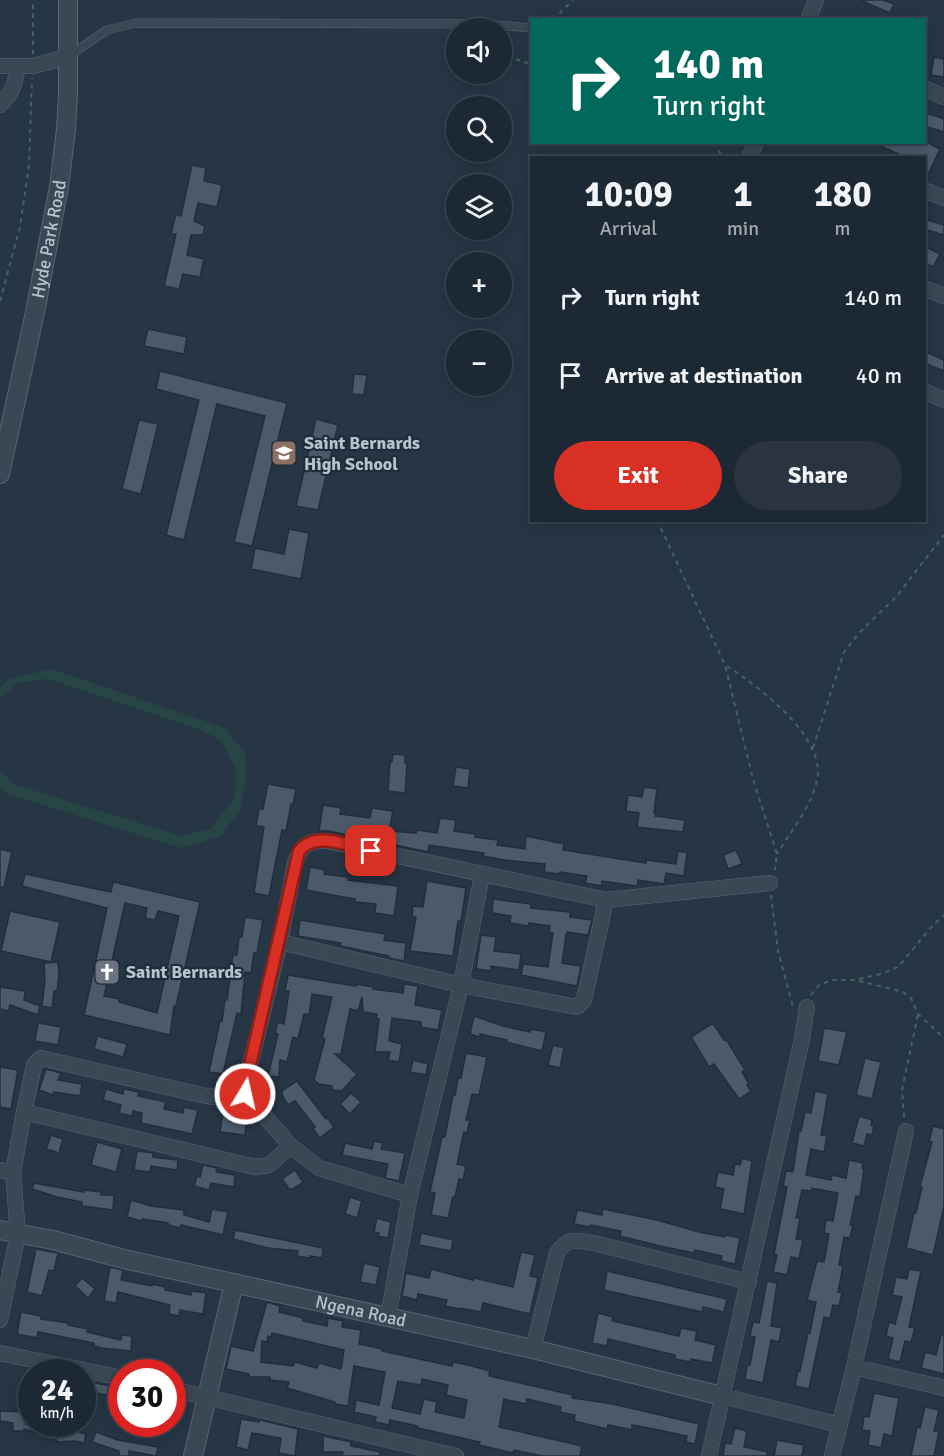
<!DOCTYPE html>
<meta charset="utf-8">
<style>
body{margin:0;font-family:Signika,sans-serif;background:#293440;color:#f1f3f6;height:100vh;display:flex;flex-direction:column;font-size:22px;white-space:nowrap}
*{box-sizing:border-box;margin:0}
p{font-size:20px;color:#a0a6ac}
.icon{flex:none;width:33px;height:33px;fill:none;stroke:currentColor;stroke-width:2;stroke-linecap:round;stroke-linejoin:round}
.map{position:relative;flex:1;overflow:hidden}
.sheet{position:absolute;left:530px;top:156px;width:396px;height:366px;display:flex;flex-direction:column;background:#1c2834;border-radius:0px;box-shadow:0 3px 15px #0003,0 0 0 2px #3a444f}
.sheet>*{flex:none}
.top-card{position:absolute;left:530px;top:18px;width:396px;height:126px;border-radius:0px;box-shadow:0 3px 15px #0003,0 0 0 2px #3a444f;background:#00695c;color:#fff;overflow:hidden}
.controls{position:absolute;left:446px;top:18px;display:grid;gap:12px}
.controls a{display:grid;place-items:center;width:66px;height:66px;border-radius:50%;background:#1c2834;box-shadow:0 3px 15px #0003,0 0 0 2px #3a444f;font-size:30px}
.speed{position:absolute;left:18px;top:1359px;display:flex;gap:12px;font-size:30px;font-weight:700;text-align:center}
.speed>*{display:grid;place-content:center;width:78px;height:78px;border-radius:50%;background:#1c2834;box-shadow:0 3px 15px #0003,0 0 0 2px #3a444f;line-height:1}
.speed small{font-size:15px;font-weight:400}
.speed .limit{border:9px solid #d22;background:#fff;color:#111}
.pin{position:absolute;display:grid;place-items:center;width:51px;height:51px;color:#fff;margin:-26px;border-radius:12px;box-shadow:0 3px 9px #0006}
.me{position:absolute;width:66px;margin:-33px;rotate:9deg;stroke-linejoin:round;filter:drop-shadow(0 0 4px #0008)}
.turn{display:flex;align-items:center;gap:21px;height:126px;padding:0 24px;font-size:27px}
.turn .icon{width:78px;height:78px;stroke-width:2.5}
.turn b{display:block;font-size:42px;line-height:51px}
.eta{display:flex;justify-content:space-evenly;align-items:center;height:102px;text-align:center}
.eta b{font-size:36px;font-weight:700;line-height:42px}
.action{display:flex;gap:12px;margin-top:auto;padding:12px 24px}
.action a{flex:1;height:69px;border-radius:36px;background:#d93025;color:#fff;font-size:24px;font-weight:700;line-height:69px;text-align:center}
.action a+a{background:#293440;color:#f1f3f6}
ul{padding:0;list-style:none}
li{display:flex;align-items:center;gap:18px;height:78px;padding:0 24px}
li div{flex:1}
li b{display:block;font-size:22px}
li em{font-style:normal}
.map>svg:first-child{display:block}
.green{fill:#284546}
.building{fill:#4a5a6b;stroke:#212e3c;stroke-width:1.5;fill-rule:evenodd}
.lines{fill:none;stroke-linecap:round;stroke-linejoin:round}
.service-casing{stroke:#596572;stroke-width:9}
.minor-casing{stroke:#596572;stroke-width:16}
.tertiary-casing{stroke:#596572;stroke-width:20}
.path{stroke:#466262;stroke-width:2;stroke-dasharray:4.5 4.5;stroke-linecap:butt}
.service{stroke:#3a4755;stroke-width:8}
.minor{stroke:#3a4755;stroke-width:15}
.tertiary{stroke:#3a4755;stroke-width:18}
.route-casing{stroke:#8d1f18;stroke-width:15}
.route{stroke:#d93025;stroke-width:10}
.labels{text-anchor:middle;stroke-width:4.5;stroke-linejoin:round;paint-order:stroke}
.street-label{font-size:18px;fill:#b8c2ce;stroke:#1f2c3a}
.poi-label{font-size:18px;font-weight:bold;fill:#b8c2ce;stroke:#1f2c3a;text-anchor:start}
</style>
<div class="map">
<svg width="944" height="1456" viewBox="0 0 944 1456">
<rect width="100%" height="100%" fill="#263645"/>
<path class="green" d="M51,669L223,727L245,753L246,778L240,809L221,836L181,848L8,794L0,786V770L13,784L181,836L211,829L235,797L237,772L222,742L204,731L48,679L19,682L0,698V688L9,679Z"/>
<path class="building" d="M860,0H883L894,4L890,13Z
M934,57L944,59V77L931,75Z
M927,113L944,119V132L924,126Z
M872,142H926L940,149L925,181L924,158H907Z
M192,165L206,168L204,181L222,185L217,207L198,203L194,221L205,226L203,235H191L187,255L204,259L200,277L183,274L179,289L164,286L176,234H171L176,214L181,216Z
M924,219L944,225V235L924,229Z
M924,246L940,254L933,267L924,263Z
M148,329L187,337L184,354L144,346Z
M924,351L944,360V371L924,363Z
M160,371L287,403L252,546L234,542L265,416L217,404L184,540L166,535L199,400L156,389Z
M354,374L367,375L364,395L352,394Z
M316,419L338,425L318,510L296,506Z
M139,420L158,424L141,494L122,489Z
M289,529L309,533L301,579L251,569L255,548L284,554Z
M393,754L405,755V763H407L405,793L388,791L390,762H392Z
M456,767L470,769L468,788L453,786Z
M268,784L296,789L293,805L291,804L286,831L282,830L269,896L254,893L264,827L256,826L259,809H263Z
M644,787L657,789L654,813H656L655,816L685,820L683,832L637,827L639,813L626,811L628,795L642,797Z
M323,805L341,808L340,814L370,818L372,808L393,811L389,831L416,833L417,830L437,833L440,818L456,820L454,831L475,834V837L498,840L497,845L525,849L526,836L564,844L563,850L646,863V860L676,864L678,851L687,853L684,876L666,873L664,884L638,880L637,886L602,881V886L585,883L587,876L560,872L559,874L544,872L545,864L504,860L483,856L484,853L429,845L428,852L329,831H319Z
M0,849L12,852L4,887H0Z
M736,850L742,864L728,869L723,855Z
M310,867L325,870L324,874L348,877V880L398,886L394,916L375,913L376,904L355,902V899L306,890Z
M25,874L111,892L113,882L200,902L176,1006H174L170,1035L84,1015L107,908L22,886ZM125,903L147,908L145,918L155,920L158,911L179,916L157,1013L119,1002V999L104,996Z
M427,881L466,888L461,921H458L453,956L410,951L416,917L412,916L413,906L423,907Z
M493,899L531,904V908L570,912V917L592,920L588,935L567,932L566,935L562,963L581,966L577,986L521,975L523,964L548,967L553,933L549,932L550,926L529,923L528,926L510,923L511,916L492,913Z
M10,911L60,922L51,962L1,951Z
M245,917L263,920L257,953H254L251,973L245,972L241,1014L237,1013L223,1074L209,1072L220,1021H222L225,1000H227L233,955H237L239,937H242Z
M300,920L385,934L384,940L406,943L404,961L389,958V956L340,946L341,943L298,936Z
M481,935L496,937L494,951L521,954L519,970L491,966V971L476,969Z
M58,962L59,975L57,991H54L52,1008L42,1006L45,980L44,963Z
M288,975L356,986V984L373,987V989L403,993L404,984L418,986L415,1005L442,1010L438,1030L421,1027V1022L392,1018L389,1041L402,1044L399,1062L388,1060L390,1052H375L379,1019L376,1018L377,1014L363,1012L362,997L358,1011L350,1009L341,1054H335L357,1074L342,1091L332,1090V1086L319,1084L314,1080L325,1039L322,1038L332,997L312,994L309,1015L304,1014L298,1039L293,1037L287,1062L280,1060L279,1077L268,1076L278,1034L275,1033L278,1022L284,1024L289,991H285Z
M0,987L25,991L24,1000L40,1006L38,1015L10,1005L8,1011L0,1009Z
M474,1016L503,1026L530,1032L531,1029L546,1032L542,1051L506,1042L507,1040L480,1034V1037L470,1034Z
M38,1023L61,1027L58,1045L35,1041Z
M713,1023L724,1040L726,1039L745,1070L742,1072L749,1084L747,1085L751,1091L739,1099L714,1064L709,1067L691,1037Z
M824,1028L847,1032L839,1065L818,1061Z
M97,1036L127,1044L123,1057L94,1049Z
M553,1045L564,1048L560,1068L548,1065Z
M466,1053L487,1057L479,1095L472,1094L466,1120H470L467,1133L464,1132L457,1164L466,1166L463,1180L459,1179L455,1197H453L448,1218L431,1215L435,1193L430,1192L442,1137H445L453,1095H455L458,1078H461Z
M865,1058L881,1062L872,1099L856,1095Z
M413,1060L428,1064L426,1075L410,1072Z
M0,1067L18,1070L11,1109L0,1107Z
M46,1069L61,1073L58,1080L82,1084L80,1096L54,1092L53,1095L39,1090Z
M297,1081L326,1119L327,1117L334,1127L320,1138L313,1129L315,1127L295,1101L288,1105L282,1095V1091Z
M106,1089L123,1094L124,1089L139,1092L138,1096L166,1102L164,1109L183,1113L184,1107L198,1110L192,1134L141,1123L142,1113L133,1111L132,1116L119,1113L121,1105L103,1100Z
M815,1091L828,1094L821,1135L827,1136L824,1152L811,1149L806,1175L831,1180L832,1175L846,1178L849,1160L863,1163L862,1168L864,1169L860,1197L856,1196L850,1225H853L850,1238L844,1237L839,1265L843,1266L838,1292L842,1293L839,1306L833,1305L830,1318L824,1317L809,1389L795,1386L798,1370L800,1371L808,1333H810L816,1302L807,1300L817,1261L824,1262L829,1234L824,1233L826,1220L833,1221L838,1193L812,1188L811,1191L802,1190L796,1218H800L796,1239L803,1240L799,1259L791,1257L787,1275L773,1272L777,1255L774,1254L787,1187L783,1186L786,1171L793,1172L799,1131H801L805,1112L811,1113Z
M351,1093L361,1102L350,1114L340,1104Z
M223,1112L247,1116L245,1135L220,1132Z
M859,1116L872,1120L871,1125L874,1126L872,1135L867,1134L864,1146L852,1143Z
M933,1126L944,1129V1206L933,1255L906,1248L914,1213H916L922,1187L920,1186L932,1142L929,1141Z
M51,1135L63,1139L59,1153L46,1149Z
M374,1141L383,1143L381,1149L405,1153L399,1181L385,1178L388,1164L342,1155L345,1143L372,1149Z
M97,1142L122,1149L116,1172L91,1165Z
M137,1151L153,1153V1157L178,1160L177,1170L151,1166L150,1172L134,1170Z
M742,1158L752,1161L744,1214L720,1209L724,1189L715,1187L718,1172L733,1175L735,1164L740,1165Z
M203,1165L217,1168L216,1172L235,1175L234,1187L211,1183L209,1190L194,1186L197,1176L200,1177Z
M295,1170L303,1182L293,1189H289L282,1179Z
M34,1183L84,1192V1190L101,1192V1195H114L113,1210L82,1206V1202L57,1197L32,1189Z
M350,1197L362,1201L357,1218L345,1214Z
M131,1200L151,1206L184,1210V1215L209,1222L212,1209L228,1212L223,1235L181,1225L180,1228L168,1225V1223L142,1219L141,1221L127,1217Z
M603,1209L657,1220L699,1232L725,1237L726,1235L740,1238L735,1264L721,1261L722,1256L695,1250L694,1253L660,1246L620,1236L621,1231L591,1225L590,1227L574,1224L577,1210L602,1215Z
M377,1218L391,1222L388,1238L378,1236L379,1233L374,1232Z
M235,1230L323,1248L322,1258L310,1256V1258L297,1256L298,1251L268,1248L233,1239Z
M421,1233L453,1240L451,1251L419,1245Z
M36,1249L58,1253L54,1271L49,1270L42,1296L27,1292Z
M521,1252L535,1255L530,1276L538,1278L530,1314L483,1303L481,1312L460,1308L459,1309L445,1306L447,1300L418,1294L417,1300L402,1296L406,1273L429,1278L431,1269L473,1280L474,1278L513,1287Z
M364,1263L380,1267L376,1285L360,1282Z
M110,1267L123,1270L121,1280L152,1286L153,1284L165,1287V1290L191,1295L192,1291L206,1293L203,1314L180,1310L179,1316L169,1314L170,1305L118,1292L116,1303L104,1301Z
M909,1269L921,1271L909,1327L915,1328L911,1342L905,1341L900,1362L888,1359L893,1338L886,1336L889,1322L895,1324L902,1297L892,1295L896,1277L907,1279Z
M607,1271L727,1299L724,1312L703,1307L702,1312L604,1290Z
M82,1278L95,1289L88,1298L75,1286Z
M767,1281L777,1283L771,1326L782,1328L779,1342L771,1340L763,1383L745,1379L747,1365H750L755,1337L750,1336L753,1322L759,1323Z
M267,1302L280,1306L279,1312L303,1318V1321L327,1326L328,1318L343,1321L342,1327L361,1330L359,1344L382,1349V1351L452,1366L453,1362L468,1365L490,1371L489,1376L573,1395L572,1398L613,1404L699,1424L695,1444L686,1442L687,1436L654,1429L632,1425V1430L608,1425L607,1429L574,1421L575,1415L560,1412L561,1407L527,1399L526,1404L504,1399L499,1427L582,1446L580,1456H543L514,1450L513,1453L479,1445L480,1442L418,1428V1426L390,1420L389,1425L375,1422L376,1417L354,1412L356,1400L379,1405L385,1372L354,1366L348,1406L335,1404V1402L287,1388L289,1382L270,1380V1377H249V1374L226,1369L231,1346L253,1351ZM272,1333L344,1350L341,1369L319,1363L317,1368L295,1362L293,1366L261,1362L262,1341L267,1342L268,1336L271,1337ZM422,1379L448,1385L446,1395L467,1400L464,1418L435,1412L437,1402L424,1399L420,1414L392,1408L398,1381L421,1385Z
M21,1312L41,1316V1319L69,1323L68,1325L88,1329L87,1332L121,1340L122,1335L132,1336L131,1351L102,1348L94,1346V1343L38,1332L37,1338L17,1334Z
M598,1313L613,1317L612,1321L679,1336L681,1328L697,1331L695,1340L716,1345L712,1363L691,1359L690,1362L675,1359V1355L608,1339L607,1346L592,1343Z
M941,1335H944V1374L921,1368L925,1352L936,1355Z
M26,1368L32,1369V1393L21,1390Z
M86,1381L121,1388L118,1400L106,1398V1395L84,1391Z
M874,1393L899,1398L892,1436L884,1434L881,1448L868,1445L870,1431L862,1430L864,1416L869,1417Z
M925,1407L939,1410L934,1431L939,1432L934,1456H911L917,1427L920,1428Z
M0,1411L25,1412V1424H46L44,1429L62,1428L86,1434L84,1443L75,1441L57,1442L56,1438L24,1429V1431H13V1423L0,1421Z
M241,1419L259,1422L260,1420L298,1429L295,1456L279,1453L281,1438L252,1433L248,1450L236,1447Z
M735,1428L747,1431L744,1447L767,1452V1456H723L725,1443L731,1444Z
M96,1432L118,1440L158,1447L156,1456L129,1451V1456H119V1451L92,1442Z
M323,1436L351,1442V1446L380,1452V1456H342L343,1452H323Z
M777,1440L804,1445L802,1456H774Z"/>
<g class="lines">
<g class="service-casing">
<path id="service" d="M70,55L107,30L136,23L485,24L531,28"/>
</g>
<g class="minor-casing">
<path id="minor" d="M808,20L816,0
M0,66H33L68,57
M924,88L944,97
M0,105C12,93 16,84 17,67
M749,158L756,142
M924,190L944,198
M924,288L944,296
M924,391L944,400
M280,942L461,985L577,1007L584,1000L606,900
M24,1112L34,1065L41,1058L206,1096L227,1098L245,1094
M0,1170L13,1173L24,1112L255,1167L269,1165L291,1146
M410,1195L319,1168L291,1146L245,1094L250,1065L280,942L295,863C301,845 308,840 327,841L606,900L770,883
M388,1317L410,1195L461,985L482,875
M0,1320L18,1234L13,1173
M533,1349L557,1253C570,1235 578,1241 598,1244L749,1282
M0,1353L122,1378
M854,1367L944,1388
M172,1389L456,1456
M722,1396L840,1425
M709,1456L802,1039L807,1007
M832,1456L854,1367L906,1131"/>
</g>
<g class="tertiary-casing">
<g id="tertiary">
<path id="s1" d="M0,474L35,312L59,187L66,129L68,93V0"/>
<path id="s2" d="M0,1230L53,1240L124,1259L533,1349L722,1396"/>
<path d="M193,1456L234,1283"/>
</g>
</g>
<path class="path" d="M553,20L573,0
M501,49L515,59L531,64
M33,54V0
M715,142L722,158
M0,301L20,227L29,165L32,78
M657,520L725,665L753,779L777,854L775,870
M727,666C758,686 827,738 817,780C811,807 791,831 777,854
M813,748L844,652L860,632L896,597L944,535
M771,895L778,951L793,1007
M859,979L881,974L898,967L934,924L944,915
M811,995L819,985L832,980H856L903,992L911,998L918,1014L944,1038
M904,1117L902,1090L918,1014"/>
<use href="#service" class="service"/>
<use href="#minor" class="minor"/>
<use href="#tertiary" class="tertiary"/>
</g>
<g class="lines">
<g class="route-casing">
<path id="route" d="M245,1094L250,1065L299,851C315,830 349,846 371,851"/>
</g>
<use href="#route" class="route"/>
</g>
<defs>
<g id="school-square" transform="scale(1.35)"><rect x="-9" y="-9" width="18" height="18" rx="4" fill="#8d6e63" stroke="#1f2c3a"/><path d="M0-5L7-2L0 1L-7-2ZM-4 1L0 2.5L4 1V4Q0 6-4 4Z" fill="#fff"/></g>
<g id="church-square" transform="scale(1.35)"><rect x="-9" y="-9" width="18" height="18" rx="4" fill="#6b7280" stroke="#1f2c3a"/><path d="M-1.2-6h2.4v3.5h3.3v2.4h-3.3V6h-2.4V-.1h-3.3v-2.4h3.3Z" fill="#fff"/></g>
</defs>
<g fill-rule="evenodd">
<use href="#school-square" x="284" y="453"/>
<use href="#church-square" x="107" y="972"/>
</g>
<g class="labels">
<g class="street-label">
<text dy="6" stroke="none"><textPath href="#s1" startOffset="240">Hyde Park Road</textPath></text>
<text dy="6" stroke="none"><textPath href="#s2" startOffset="370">Ngena Road</textPath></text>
</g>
<g class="poi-label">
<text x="304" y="449">Saint Bernards<tspan x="304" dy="21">High School</tspan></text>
<text x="126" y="978">Saint Bernards</text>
</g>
</g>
</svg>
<div class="controls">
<a><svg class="icon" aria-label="sound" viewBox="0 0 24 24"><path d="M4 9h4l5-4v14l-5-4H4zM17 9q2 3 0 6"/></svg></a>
<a><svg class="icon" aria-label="search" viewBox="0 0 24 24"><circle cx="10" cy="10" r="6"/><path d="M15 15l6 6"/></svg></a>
<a><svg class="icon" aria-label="layers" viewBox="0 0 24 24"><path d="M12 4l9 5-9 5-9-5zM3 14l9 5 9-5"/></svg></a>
<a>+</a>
<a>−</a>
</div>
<div class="speed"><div>24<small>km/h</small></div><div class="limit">30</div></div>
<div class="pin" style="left:371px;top:851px;background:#d93025"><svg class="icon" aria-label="arrive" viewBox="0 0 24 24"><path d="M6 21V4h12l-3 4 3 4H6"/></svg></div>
<svg class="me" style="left:245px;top:1094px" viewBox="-20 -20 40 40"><circle r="17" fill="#d93025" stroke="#fff" stroke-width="3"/><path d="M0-11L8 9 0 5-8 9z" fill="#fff"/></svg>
<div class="top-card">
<div class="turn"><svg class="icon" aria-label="right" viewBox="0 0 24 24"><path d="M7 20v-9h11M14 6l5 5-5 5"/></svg><div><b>140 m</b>Turn right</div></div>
</div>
<section class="sheet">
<div class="eta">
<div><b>10:09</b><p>Arrival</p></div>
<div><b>1</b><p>min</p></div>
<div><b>180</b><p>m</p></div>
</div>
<ul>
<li><svg class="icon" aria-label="right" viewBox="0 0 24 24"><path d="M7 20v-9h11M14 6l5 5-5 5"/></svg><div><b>Turn right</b></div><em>140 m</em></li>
<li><svg class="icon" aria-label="arrive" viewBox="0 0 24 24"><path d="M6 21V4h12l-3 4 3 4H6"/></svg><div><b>Arrive at destination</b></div><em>40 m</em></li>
</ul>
<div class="action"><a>Exit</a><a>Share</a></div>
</section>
</div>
